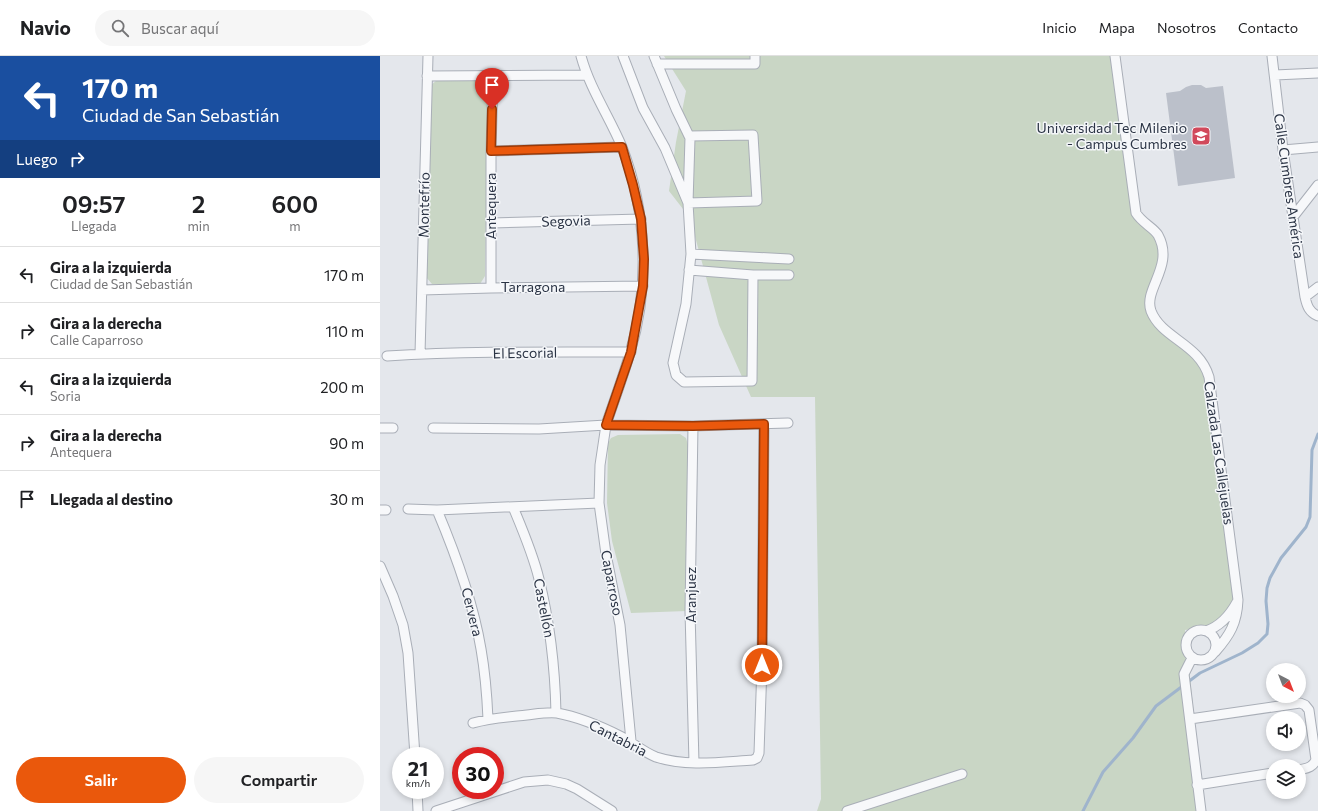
<!DOCTYPE html>
<html lang="es">
<meta charset="utf-8">
<style>
body{margin:0;font-family:Commissioner,sans-serif;background:#f6f6f6;color:#202124;height:100vh;display:flex;flex-direction:column;font-size:15px;white-space:nowrap}
*{box-sizing:border-box;margin:0}
p{font-size:13px;color:#757577}
.icon{flex:none;width:22px;height:22px;fill:none;stroke:currentColor;stroke-width:2;stroke-linecap:round;stroke-linejoin:round}
.map{position:relative;flex:1;overflow:hidden}
.details{display:flex;flex-direction:column;background:#fff;width:380px}
.details>*{flex:none}
.guide{background:#1a4fa0;color:#fff;overflow:hidden}
.needle{width:26px;rotate:138deg}
.buttons{position:absolute;left:886px;top:607px;display:grid;gap:8px}
.buttons a{display:grid;place-items:center;width:40px;height:40px;border-radius:50%;background:#fff;box-shadow:0 2px 6px #0003;font-size:20px}
.speed{position:absolute;left:12px;top:691px;display:flex;gap:8px;font-size:20px;font-weight:700;text-align:center}
.speed>*{display:grid;place-content:center;width:52px;height:52px;border-radius:50%;background:#fff;box-shadow:0 2px 6px #0003;line-height:1}
.speed small{font-size:10px;font-weight:400}
.speed .limit{border:6px solid #d22;background:#fff;color:#111}
.pin{position:absolute;display:grid;place-items:center;width:34px;height:34px;color:#fff;margin:-41px -17px;border-radius:50% 50% 50% 0;rotate:-45deg;box-shadow:0 0 4px #0007}
.pin .icon{rotate:45deg}
.me{position:absolute;width:44px;margin:-22px;rotate:0deg;stroke-linejoin:round;filter:drop-shadow(0 0 3px #0008)}
.turn{display:flex;align-items:center;gap:14px;height:84px;padding:0 16px;font-size:18px}
.turn .icon{width:52px;height:52px;stroke-width:2.5}
.turn b{display:block;font-size:28px;line-height:34px}
.then{display:flex;align-items:center;height:38px;padding:0 16px;background:#0003;gap:8px;font-size:15px}
.eta{display:flex;justify-content:space-evenly;align-items:center;height:68px;text-align:center}
.eta b{font-size:24px;font-weight:600;line-height:28px}
.primary-button{display:flex;gap:8px;margin-top:auto;padding:8px 16px}
.primary-button a{flex:1;height:46px;border-radius:24px;background:#ea580c;color:#fff;font-size:16px;font-weight:600;line-height:46px;text-align:center}
.primary-button a+a{background:#f6f6f6;color:#202124}
ul{padding:0;list-style:none}
li{display:flex;align-items:center;gap:12px;height:56px;padding:0 16px;border-top:1px solid #e0e0e0}
li div{flex:1}
li b{display:block;font-size:15px}
li em{font-style:normal}
header{display:flex;align-items:center;gap:24px;box-sizing:border-box;height:56px;padding:0 20px;background:#fff;border-bottom:1px solid #e0e0e0}
header strong{font-size:19px}
nav{display:flex;gap:22px;margin-inline-start:auto;font-size:14px}
.search{width:280px;height:36px;background:#f6f6f6;display:flex;align-items:center;gap:10px;box-sizing:border-box;padding:0 14px;border-radius:22px;color:#757577;font-size:15px}
main{display:flex;flex:1;min-height:0}
.map>svg:first-child{display:block}
.green{fill:#c9d6c5}
.lines{fill:none;stroke-linecap:round;stroke-linejoin:round}
.stream{stroke:#9fb4cc;stroke-width:3}
.building{fill:#bbc0ca}
.street-casing{stroke:#a9aeb7;stroke-width:11}
.street{stroke:#f7f8fa;stroke-width:9}
.route-casing{stroke:#983908;stroke-width:10}
.route{stroke:#ea580c;stroke-width:7}
.labels{text-anchor:middle;stroke-width:3;stroke-linejoin:round;paint-order:stroke}
.poi-label{font-size:14px;fill:#2b3445;stroke:#f4f6f9;text-anchor:end}
.street-label{font-size:14px;fill:#2b3445;stroke:#f4f6f9}
</style>
<header>
<strong>Navio</strong>
<div class="search"><svg class="icon" aria-label="search" viewBox="0 0 24 24"><circle cx="10" cy="10" r="6"/><path d="M15 15l6 6"/></svg>Buscar aquí</div>
<nav><a>Inicio</a><a>Mapa</a><a>Nosotros</a><a>Contacto</a></nav>
</header>
<main>
<section class="details">
<div class="guide">
<div class="turn"><svg class="icon" aria-label="left" viewBox="0 0 24 24"><path d="M17 20v-9H6M10 6l-5 5 5 5"/></svg><div><b>170 m</b>Ciudad de San Sebastián</div></div>
<div class="then">Luego<svg class="icon" aria-label="right" viewBox="0 0 24 24"><path d="M7 20v-9h11M14 6l5 5-5 5"/></svg></div>
</div>
<div class="eta">
<div><b>09:57</b><p>Llegada</p></div>
<div><b>2</b><p>min</p></div>
<div><b>600</b><p>m</p></div>
</div>
<ul>
<li><svg class="icon" aria-label="left" viewBox="0 0 24 24"><path d="M17 20v-9H6M10 6l-5 5 5 5"/></svg><div><b>Gira a la izquierda</b><p>Ciudad de San Sebastián</p></div><em>170 m</em></li>
<li><svg class="icon" aria-label="right" viewBox="0 0 24 24"><path d="M7 20v-9h11M14 6l5 5-5 5"/></svg><div><b>Gira a la derecha</b><p>Calle Caparroso</p></div><em>110 m</em></li>
<li><svg class="icon" aria-label="left" viewBox="0 0 24 24"><path d="M17 20v-9H6M10 6l-5 5 5 5"/></svg><div><b>Gira a la izquierda</b><p>Soria</p></div><em>200 m</em></li>
<li><svg class="icon" aria-label="right" viewBox="0 0 24 24"><path d="M7 20v-9h11M14 6l5 5-5 5"/></svg><div><b>Gira a la derecha</b><p>Antequera</p></div><em>90 m</em></li>
<li><svg class="icon" aria-label="arrive" viewBox="0 0 24 24"><path d="M6 21V4h12l-3 4 3 4H6"/></svg><div><b>Llegada al destino</b></div><em>30 m</em></li>
</ul>
<div class="primary-button"><a>Salir</a><a>Compartir</a></div>
</section>
<div class="map">
<svg width="938" height="755" viewBox="0 0 938 755">
<rect width="100%" height="100%" fill="#e4e7ec"/>
<path class="green" d="M284,0H733L756,161L776,176L781,192L768,244L770,257L811,298L827,319L857,546L850,569L805,574L824,755H437L441,743L435,341H371L339,269L310,162L289,135L296,86L306,35Z
M56,25H104L108,32L105,220L100,228H52L46,221L51,29Z
M300,378L306,382L308,389L307,555L251,557L232,485L227,447L228,387L231,382L238,379Z"/>
<g class="lines">
<path class="stream" d="M703,755L723,716L753,682L776,650L820,617L862,597L878,587L887,578L888,568L886,545L887,532L890,522L901,502L926,471L930,461L932,394L938,378"/>
</g>
<path class="building" d="M812,29H821L826,32L843,30L855,122L798,130L786,37L800,35L806,31Z"/>
<g class="lines">
<g class="street-casing">
<path id="street" d="M201,0C210,33 229,60 242,91C267,156 270,230 250,297C243,321 234,345 226,369L220,409L219,447L226,498L240,569L251,685
M243,0L263,52L285,92L308,147L377,145L373,79L309,80
M274,0L296,53L310,82L308,147L311,198L306,248L293,307L296,319L304,326L372,325L373,219H409
M735,0L756,157C762,167 774,172 778,179C795,210 763,233 771,255C782,283 819,287 829,321L858,544C857,567 850,579 835,596
M892,0L903,94L925,241C927,250 929,256 938,260
M277,8H375V0
M895,19L938,17
M47,20L206,19
M903,94L938,91
M111,95L241,91
M913,161L938,129
M112,167L261,163
M311,198L409,203
M309,214L373,219
M111,232V95L113,20
M42,234L111,232L263,230
M925,241L938,231
M40,298L48,0
M7,300C88,295 169,296 251,296
M313,370L310,555L314,707
M0,372H13
M53,372L159,373L226,369L313,370L408,367
M133,451C143,475 153,498 159,523C170,567 175,612 176,657
M28,453L57,454L219,447
M0,454H6
M57,454C76,499 93,545 101,593C105,616 107,640 108,663
M0,510L13,540L23,569L28,597L35,700
M806 589a15 15 0 1 1 30 0a15 15 0 1 1-30 0Z
M826,575C841,570 850,559 857,546
M812,602L804,618L821,755
M810,663L920,647L925,649L929,654L936,704C932,712 927,712 919,714
M93,667C110,662 128,661 147,659C156,658 167,656 177,657C199,661 220,670 240,680C252,686 263,696 276,701C307,711 341,706 373,704L377,702L379,697L382,609L384,368
M817,729L893,717
M37,734L38,755
M56,755L144,726L168,724L186,728L197,733L232,755
M467,755L582,718"/>
</g>
<use href="#street" class="street"/>
</g>
<g class="lines">
<g class="route-casing">
<path id="route" d="M112,53L111,95L242,91L253,129L261,163L264,203L263,230L251,296L226,369L313,370L384,368L382,609"/>
</g>
<use href="#route" class="route"/>
</g>
<defs>
<g id="university-square" transform="scale(1)"><rect x="-9" y="-9" width="18" height="18" rx="4" fill="#d1495b" stroke="#f4f6f9"/><path d="M0-5L7-2L0 1L-7-2ZM-4 1L0 2.5L4 1V4Q0 6-4 4Z" fill="#fff"/></g>
</defs>
<g fill-rule="evenodd">
<use href="#university-square" x="821" y="80"/>
</g>
<g class="labels">
<g class="poi-label">
<text x="807" y="77">Universidad Tec Milenio<tspan x="807" dy="16">- Campus Cumbres</tspan></text>
</g>
<g class="street-label">
<text transform="translate(909 130) rotate(82)" y="5">Calle Cumbres América</text>
<text transform="translate(44 149) rotate(-89)" y="5">Montefrío</text>
<text transform="translate(111 150) rotate(-90)" y="5">Antequera</text>
<text transform="translate(186 165) rotate(-2)" y="5">Segovia</text>
<text x="153" y="236">Tarragona</text>
<text transform="translate(145 297) rotate(-1)" y="5">El Escorial</text>
<text transform="translate(839 397) rotate(82)" y="5">Calzada Las Callejuelas</text>
<text transform="translate(232 527) rotate(79)" y="5">Caparroso</text>
<text transform="translate(311 539) rotate(-90)" y="5">Aranjuez</text>
<text transform="translate(164 552) rotate(79)" y="5">Castellón</text>
<text transform="translate(92 556) rotate(76)" y="5">Cervera</text>
<text transform="translate(238 682) rotate(27)" y="5">Cantabria</text>
</g>
</g>
</svg>
<div class="buttons">
<a><svg class="needle" viewBox="-14 -14 28 28"><path d="M0-13l5 13h-10z" fill="#e53935"/><path d="M0 13l5-13h-10z" fill="#757577"/></svg></a>
<a><svg class="icon" aria-label="sound" viewBox="0 0 24 24"><path d="M4 9h4l5-4v14l-5-4H4zM17 9q2 3 0 6"/></svg></a>
<a><svg class="icon" aria-label="layers" viewBox="0 0 24 24"><path d="M12 4l9 5-9 5-9-5zM3 14l9 5 9-5"/></svg></a>
</div>
<div class="speed"><div>21<small>km/h</small></div><div class="limit">30</div></div>
<div class="pin" style="left:112px;top:53px;background:#d93025"><svg class="icon" aria-label="arrive" viewBox="0 0 24 24"><path d="M6 21V4h12l-3 4 3 4H6"/></svg></div>
<svg class="me" style="left:382px;top:609px" viewBox="-20 -20 40 40"><circle r="17" fill="#ea580c" stroke="#fff" stroke-width="3"/><path d="M0-11L8 9 0 5-8 9z" fill="#fff"/></svg>
</div>
</main>
